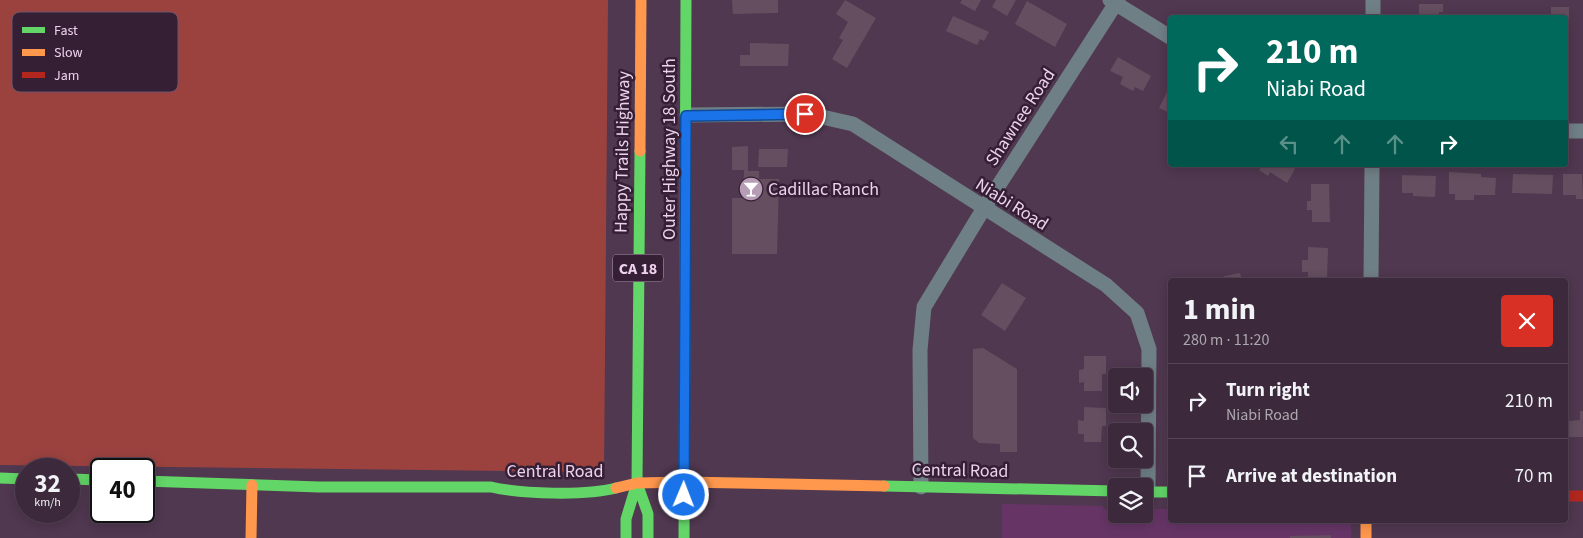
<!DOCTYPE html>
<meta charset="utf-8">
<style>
body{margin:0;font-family:"Source Sans 3",sans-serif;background:#433243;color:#f1f3f6;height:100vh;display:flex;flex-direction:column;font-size:19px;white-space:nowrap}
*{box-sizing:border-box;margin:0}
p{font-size:16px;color:#aca7af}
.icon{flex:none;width:28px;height:28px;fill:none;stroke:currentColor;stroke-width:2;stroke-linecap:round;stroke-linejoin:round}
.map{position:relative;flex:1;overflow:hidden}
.drawer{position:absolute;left:1168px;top:278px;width:400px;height:245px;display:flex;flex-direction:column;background:#3c2a3c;border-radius:5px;box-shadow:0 2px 12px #0003,0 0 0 1px #554656}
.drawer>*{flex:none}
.top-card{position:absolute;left:1168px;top:15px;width:400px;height:152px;border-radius:5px;box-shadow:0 2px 12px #0003,0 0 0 1px #554656;background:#00695c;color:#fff;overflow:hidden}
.buttons{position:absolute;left:1108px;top:368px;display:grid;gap:10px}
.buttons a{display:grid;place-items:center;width:45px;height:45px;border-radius:5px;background:#3c2a3c;box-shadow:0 2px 12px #0003,0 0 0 1px #554656;font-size:25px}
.speed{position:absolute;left:15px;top:458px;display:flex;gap:10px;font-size:25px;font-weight:700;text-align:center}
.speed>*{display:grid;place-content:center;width:65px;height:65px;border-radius:50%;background:#3c2a3c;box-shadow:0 2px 12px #0003,0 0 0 1px #554656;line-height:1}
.speed small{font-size:12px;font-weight:400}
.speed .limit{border:2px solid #111;border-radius:8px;background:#fff;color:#111}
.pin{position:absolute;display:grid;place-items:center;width:42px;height:42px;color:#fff;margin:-21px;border:2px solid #fff;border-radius:50%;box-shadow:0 1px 5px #0007}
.me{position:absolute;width:55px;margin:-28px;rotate:1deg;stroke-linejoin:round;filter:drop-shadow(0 0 4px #0008)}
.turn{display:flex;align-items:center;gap:18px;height:105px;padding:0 15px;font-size:22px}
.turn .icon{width:65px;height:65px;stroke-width:2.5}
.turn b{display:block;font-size:35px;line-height:42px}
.lanes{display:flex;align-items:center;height:48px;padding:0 15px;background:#0003;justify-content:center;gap:25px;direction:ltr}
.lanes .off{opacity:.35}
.round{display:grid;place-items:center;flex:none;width:52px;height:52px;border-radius:5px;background:#433243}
.headline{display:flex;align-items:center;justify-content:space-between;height:85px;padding:0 15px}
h1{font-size:30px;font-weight:700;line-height:38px}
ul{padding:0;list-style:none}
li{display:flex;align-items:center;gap:15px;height:75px;padding:0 15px;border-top:1px solid #554656}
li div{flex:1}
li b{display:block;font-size:19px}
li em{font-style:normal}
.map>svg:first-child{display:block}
.built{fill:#663566}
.green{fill:#9b423f}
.building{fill:#644e5f}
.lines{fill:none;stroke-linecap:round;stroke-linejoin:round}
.street{stroke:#6f7f86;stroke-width:15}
.fast{stroke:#63d668;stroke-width:11}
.slow{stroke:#ff974d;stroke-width:11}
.jam{stroke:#b3261e;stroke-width:11}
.route-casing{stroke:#114b97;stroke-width:12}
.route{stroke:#1a73e8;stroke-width:9}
.labels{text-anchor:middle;stroke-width:5;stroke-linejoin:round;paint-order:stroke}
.shield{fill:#341f34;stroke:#b69cb6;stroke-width:1}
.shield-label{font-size:16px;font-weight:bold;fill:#eed2ed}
.street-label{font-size:18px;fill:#eed2ed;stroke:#341f34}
.poi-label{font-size:18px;fill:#eed2ed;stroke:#341f34;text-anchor:start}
.key{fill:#341f34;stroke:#6c556c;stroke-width:1}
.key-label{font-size:14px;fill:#eed2ed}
</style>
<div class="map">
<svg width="1583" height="538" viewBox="0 0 1583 538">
<rect width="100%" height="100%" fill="#503850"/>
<path class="built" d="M1002,504L1102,506L1106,510H1116V514H1144V509H1170V520H1351V538H1002Z"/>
<path class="green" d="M0,0H608L604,472L0,465Z"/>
<path class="building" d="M732,0H778V13L733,14Z
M845,0L876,18L847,68L832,59L843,40L839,38L848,22L836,14Z
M962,0H981L975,11L960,3Z
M996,0H1016L1007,16L992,7Z
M1027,1L1067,24L1055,47L1015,24Z
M1419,4H1443V12H1439V18H1419Z
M1551,7H1569V40H1565V18H1551Z
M953,16L989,32L984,41L980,39L977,45L946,31Z
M750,43L789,44L788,66H740V55H750Z
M1118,57L1151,76L1143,91L1135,87L1133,91L1120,84L1123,77L1110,71Z
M1168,90L1170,91V113L1159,108Z
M748,146V171H759V179H779L777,254H732V198H743L744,170H732V147Z
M759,149H788L787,167H758Z
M1263,165H1289L1295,169L1287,183L1270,172L1268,176L1259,170Z
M1449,172L1481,174V177L1496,178L1495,195H1474V200H1455V194H1449Z
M1513,174L1553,175L1552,194L1512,193Z
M1563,174H1582L1583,199H1576V195H1563Z
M1402,175L1436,176L1435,197L1413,196V193H1402Z
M1311,184H1329L1330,222H1312V210H1307V201H1311Z
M1308,247L1328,248L1327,280H1308V272H1302V260H1308Z
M1240,273L1242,280H1214L1225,276Z
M1002,283L1026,298L1005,331L981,315Z
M983,348L1017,369V452H1000V444L979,443L973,438V349Z
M1084,356H1106V374H1102V391H1084V382L1079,383V370L1084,369Z
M1084,407L1106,408V426H1102L1101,442H1084V434H1078V420L1084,421Z
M1580,411H1583V437H1568V421L1580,420Z
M1331,535V538H1290V536Z"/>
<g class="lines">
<path class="street" d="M1110,0L1170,37
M1373,18V0
M687,115L809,114L853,124L1106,285L1137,313L1149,349L1148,492
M1565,131H1583
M1371,280L1372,165
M921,487L920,350L924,307L984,208L1118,0"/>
<path class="fast" d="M0,478L26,479
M69,479L101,480
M144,481L319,487H491C522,494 585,496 616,488
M637,483L648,514V538
M884,486L1116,491
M1144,492H1170
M626,538V519L637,483L640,151
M684,538L686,0"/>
<path class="slow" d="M640,151L641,0
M616,488L637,483L684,482L884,486
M1366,520V538
M251,538L252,485"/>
<path class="jam" d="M1565,496H1583"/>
</g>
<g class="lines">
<g class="route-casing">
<path id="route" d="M684,495L686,116L805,114"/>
</g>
<use href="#route" class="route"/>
</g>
<defs>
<g id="bar-disc" transform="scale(1.25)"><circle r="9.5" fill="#b79cb6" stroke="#341f34"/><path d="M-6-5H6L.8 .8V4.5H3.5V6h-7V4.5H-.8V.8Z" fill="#fff"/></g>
</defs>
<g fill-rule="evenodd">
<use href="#bar-disc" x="751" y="189"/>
</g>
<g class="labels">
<rect class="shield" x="613" y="254.5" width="50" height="27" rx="4"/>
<g class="shield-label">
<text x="638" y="274">CA 18</text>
</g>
<g class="street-label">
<text transform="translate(1020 117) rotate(-57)" y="6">Shawnee Road</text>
<text transform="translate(669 149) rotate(-90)" y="6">Outer Highway 18 South</text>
<text transform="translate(622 152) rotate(-89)" y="6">Happy Trails Highway</text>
<text transform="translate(1012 204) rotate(32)" y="6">Niabi Road</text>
<text transform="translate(960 470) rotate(1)" y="6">Central Road</text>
<text x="555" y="477">Central Road</text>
</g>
<g class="poi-label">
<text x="768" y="195">Cadillac Ranch</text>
</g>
</g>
<rect x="12" y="12" width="166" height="80" rx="8" class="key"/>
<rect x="22" y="27" width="23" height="6" fill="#63d668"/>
<rect x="22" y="49" width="23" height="7" fill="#ff974d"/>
<rect x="22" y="72" width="23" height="6" fill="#b3261e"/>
<g class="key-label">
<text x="54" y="35">Fast</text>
<text x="54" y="57">Slow</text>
<text x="54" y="80">Jam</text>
</g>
</svg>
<div class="buttons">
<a><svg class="icon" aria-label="sound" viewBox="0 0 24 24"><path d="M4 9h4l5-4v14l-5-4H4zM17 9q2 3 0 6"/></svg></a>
<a><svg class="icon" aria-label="search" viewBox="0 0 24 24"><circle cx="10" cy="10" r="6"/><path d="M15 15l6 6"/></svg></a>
<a><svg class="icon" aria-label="layers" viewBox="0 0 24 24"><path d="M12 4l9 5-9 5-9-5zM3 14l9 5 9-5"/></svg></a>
</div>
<div class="speed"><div>32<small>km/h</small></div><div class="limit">40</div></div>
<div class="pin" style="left:805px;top:114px;background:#d93025"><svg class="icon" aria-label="arrive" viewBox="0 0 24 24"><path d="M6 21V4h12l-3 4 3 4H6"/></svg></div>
<svg class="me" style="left:684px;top:495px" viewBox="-20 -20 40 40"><circle r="17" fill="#1a73e8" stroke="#fff" stroke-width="3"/><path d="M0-11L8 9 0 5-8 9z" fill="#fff"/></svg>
<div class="top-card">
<div class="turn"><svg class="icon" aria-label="right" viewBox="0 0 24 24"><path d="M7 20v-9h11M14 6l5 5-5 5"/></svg><div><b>210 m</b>Niabi Road</div></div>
<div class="lanes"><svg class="icon off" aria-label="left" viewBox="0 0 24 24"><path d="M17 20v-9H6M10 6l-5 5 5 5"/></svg><svg class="icon off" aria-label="ahead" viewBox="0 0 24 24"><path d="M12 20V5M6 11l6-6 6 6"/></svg><svg class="icon off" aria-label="ahead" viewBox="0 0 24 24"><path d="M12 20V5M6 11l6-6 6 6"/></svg><svg class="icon" aria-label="right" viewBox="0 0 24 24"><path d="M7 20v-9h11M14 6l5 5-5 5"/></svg></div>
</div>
<section class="drawer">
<div class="headline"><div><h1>1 min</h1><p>280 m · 11:20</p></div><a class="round" style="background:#d93025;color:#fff"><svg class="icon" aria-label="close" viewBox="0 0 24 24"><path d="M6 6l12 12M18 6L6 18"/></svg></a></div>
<ul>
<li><svg class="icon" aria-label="right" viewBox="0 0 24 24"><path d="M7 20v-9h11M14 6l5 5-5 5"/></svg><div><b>Turn right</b><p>Niabi Road</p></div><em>210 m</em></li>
<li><svg class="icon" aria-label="arrive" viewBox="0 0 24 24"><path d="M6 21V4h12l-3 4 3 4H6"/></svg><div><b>Arrive at destination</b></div><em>70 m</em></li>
</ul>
</section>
</div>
